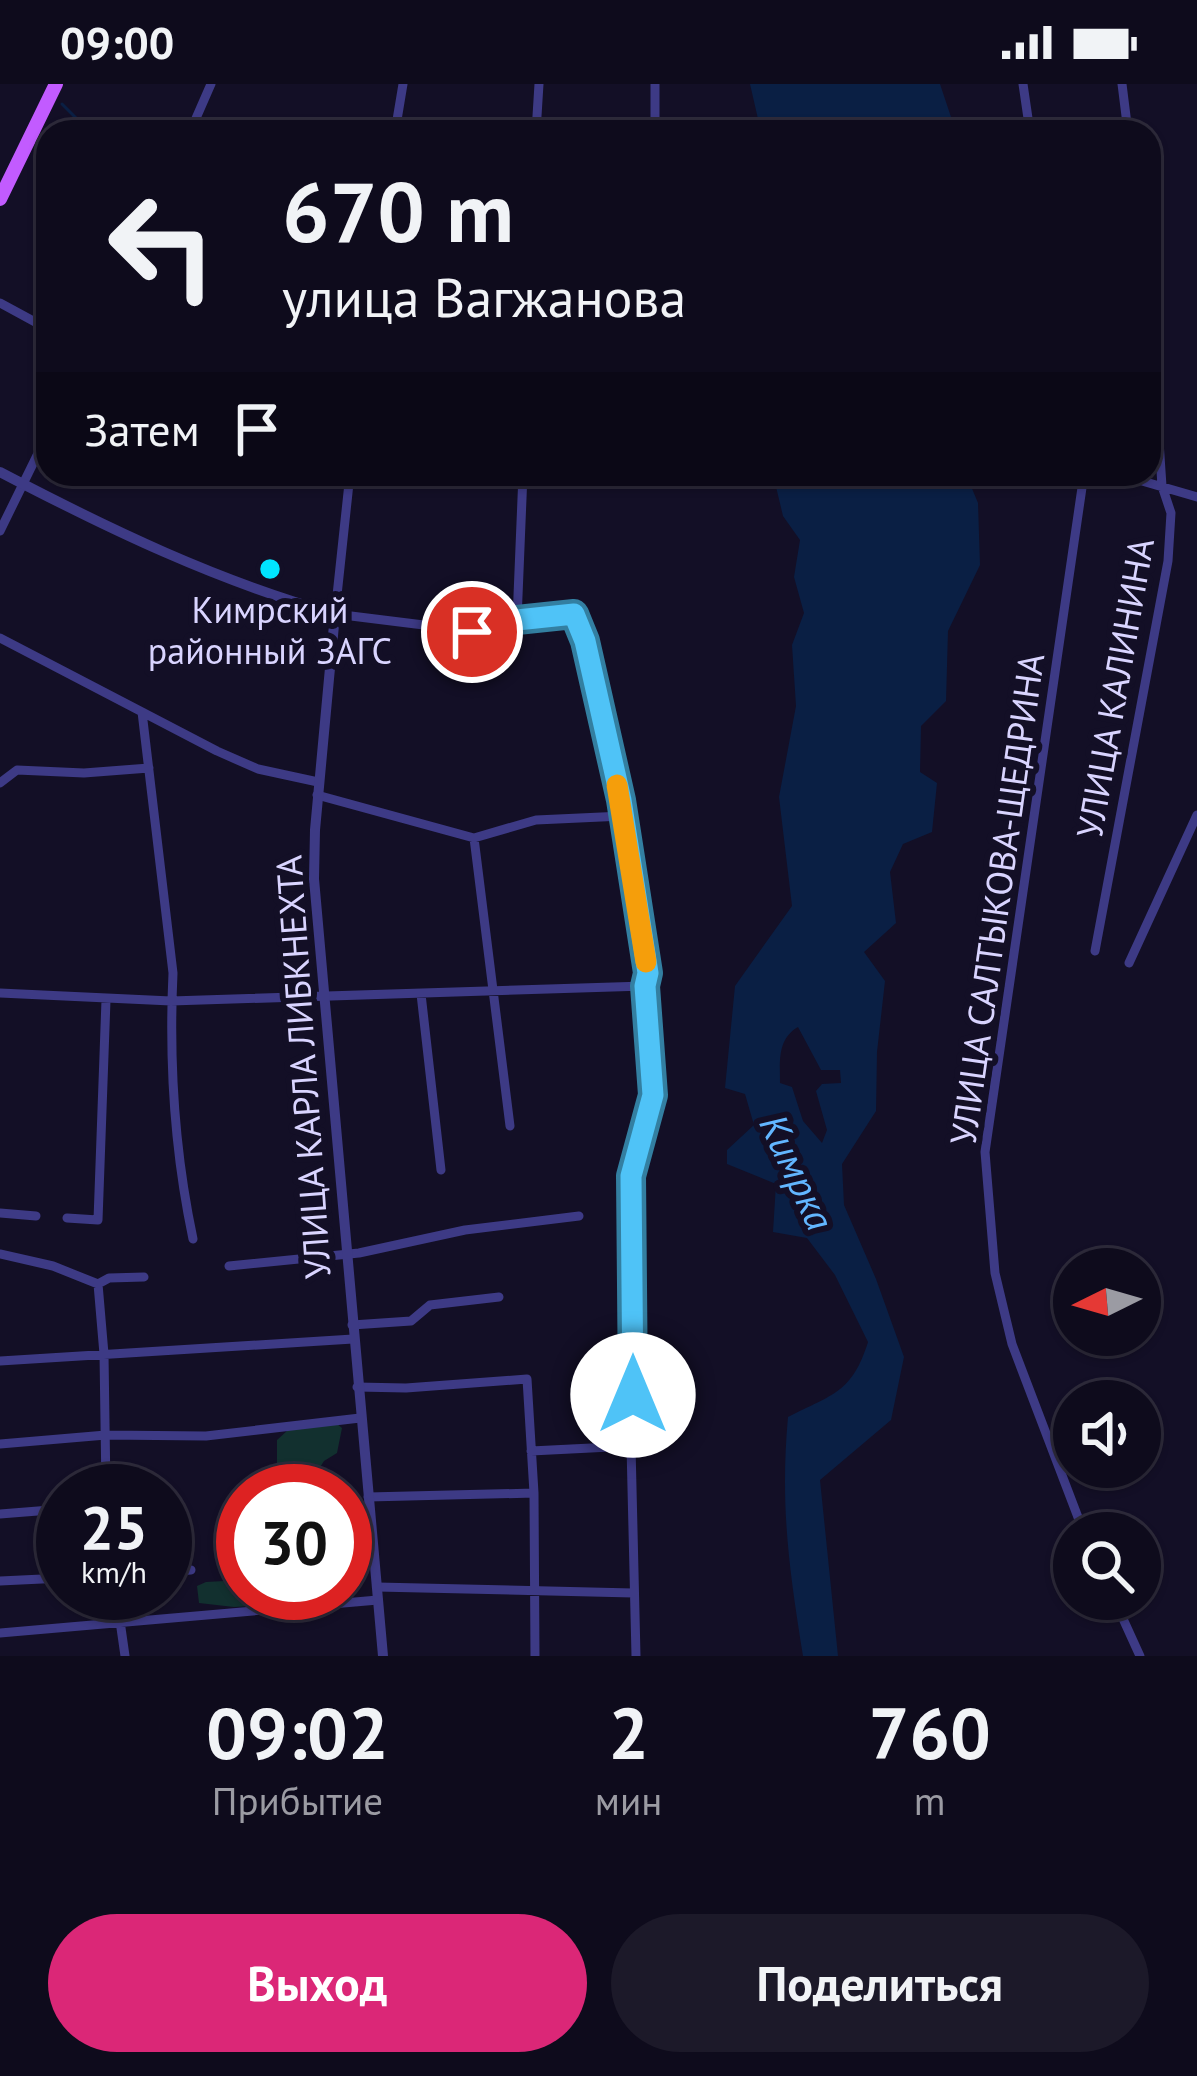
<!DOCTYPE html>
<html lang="ru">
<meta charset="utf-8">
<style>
body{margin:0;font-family:"PT Sans",sans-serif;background:#1c1929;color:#f1f3f6;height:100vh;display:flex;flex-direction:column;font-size:45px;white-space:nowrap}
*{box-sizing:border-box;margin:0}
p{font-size:39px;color:#9b9ba3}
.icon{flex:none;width:66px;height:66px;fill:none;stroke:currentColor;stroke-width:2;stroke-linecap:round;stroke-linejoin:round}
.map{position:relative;height:1572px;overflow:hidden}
.side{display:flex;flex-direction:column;background:#0e0b1c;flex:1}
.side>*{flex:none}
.banner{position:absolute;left:36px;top:36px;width:1125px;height:366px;border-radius:36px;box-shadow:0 3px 9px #0004,0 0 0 3px #2e2b3b;background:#0e0b1c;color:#f1f3f6;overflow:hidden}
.needle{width:78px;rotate:265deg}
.buttons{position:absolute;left:1053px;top:1164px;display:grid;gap:24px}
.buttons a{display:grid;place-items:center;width:108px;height:108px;border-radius:50%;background:#0e0b1c;box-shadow:0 3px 9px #0004,0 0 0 3px #2e2b3b;font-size:60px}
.speed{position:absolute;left:36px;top:1380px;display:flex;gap:24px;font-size:60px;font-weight:700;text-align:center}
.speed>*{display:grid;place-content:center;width:156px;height:156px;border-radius:50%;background:#0e0b1c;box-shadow:0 3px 9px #0004,0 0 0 3px #2e2b3b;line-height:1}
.speed small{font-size:30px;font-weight:400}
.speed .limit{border:18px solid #d22;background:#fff;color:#111}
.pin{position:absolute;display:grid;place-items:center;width:102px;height:102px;color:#fff;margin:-51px;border:6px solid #fff;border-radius:50%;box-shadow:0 3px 12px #0007}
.me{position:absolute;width:132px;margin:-66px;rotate:0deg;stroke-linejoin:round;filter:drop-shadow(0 0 9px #0008)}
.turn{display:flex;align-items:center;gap:42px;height:252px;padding:0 48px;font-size:54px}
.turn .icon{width:156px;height:156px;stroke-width:2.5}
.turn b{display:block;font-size:84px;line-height:102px}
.then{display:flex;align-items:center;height:114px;padding:0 48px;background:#0003;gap:24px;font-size:45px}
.eta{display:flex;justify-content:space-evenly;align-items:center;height:204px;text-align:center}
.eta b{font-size:72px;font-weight:600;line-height:84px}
.action{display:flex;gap:24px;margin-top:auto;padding:24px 48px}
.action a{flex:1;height:138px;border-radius:72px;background:#db2777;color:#fff;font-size:48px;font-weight:600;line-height:138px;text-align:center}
.action a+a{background:#1c1929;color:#f1f3f6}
.status{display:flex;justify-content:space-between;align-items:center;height:84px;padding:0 60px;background:#0e0b1c;direction:ltr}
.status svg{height:33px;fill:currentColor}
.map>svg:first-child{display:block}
.green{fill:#12302f}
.water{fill:#0a1f44;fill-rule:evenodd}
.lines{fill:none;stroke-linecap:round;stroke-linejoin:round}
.stream{stroke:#0a1f44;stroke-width:3}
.minor{stroke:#3d3a85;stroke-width:9}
.tertiary{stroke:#3d3a85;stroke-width:10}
.primary{stroke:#c25bff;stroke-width:14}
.route-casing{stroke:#337fa1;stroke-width:30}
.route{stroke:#4fc3f7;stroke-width:21}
.slow{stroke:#f59e0b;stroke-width:21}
.poi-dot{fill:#00e5ff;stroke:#130f26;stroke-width:4.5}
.labels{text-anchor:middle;stroke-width:12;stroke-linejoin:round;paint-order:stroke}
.poi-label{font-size:36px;fill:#d9d4ff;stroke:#130f26}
.street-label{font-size:36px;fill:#d9d4ff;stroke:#130f26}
.water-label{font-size:39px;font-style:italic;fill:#62b6ff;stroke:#130f26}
</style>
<div class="status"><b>09:00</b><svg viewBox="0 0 49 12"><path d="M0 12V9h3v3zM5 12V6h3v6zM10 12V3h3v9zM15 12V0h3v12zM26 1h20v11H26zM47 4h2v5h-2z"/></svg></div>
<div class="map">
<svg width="1197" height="1572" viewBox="0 0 1197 1572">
<rect width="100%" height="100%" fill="#130f26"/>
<path class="green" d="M336,1339L342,1344L337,1369L324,1377L305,1407H263L257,1399L260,1395L269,1398L277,1394V1356L288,1346Z
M243,1496V1509H334L335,1513L326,1518L234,1523L199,1519L197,1502L206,1498Z"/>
<path class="water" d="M750,0H940L956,48H761Z
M773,390H966L978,419L980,481L948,547L946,617L921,642L920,688L937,699L932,748L903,760L890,788L896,839L864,868L885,897L877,968L876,1027L842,1080L844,1121L876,1195L904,1273L891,1336L820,1396L838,1572H803C789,1484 780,1422 788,1333C833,1310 852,1309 868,1258L835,1191L807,1154L773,1148L776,1100L727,1080V1066L754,1041L745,1010L725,1004L735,902L792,822L779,713L796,622L792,561L804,529L794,493L800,456L783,432ZM798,943L821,986H840L841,999L822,1000L816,1007L827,1046L822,1059L803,1037L792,1003L780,999C780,978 777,955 798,943Z"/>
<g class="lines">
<path class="stream" d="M62,20L90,48"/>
<path class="minor" d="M1023,0L1030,48
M1122,0L1128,48
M190,48L211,0
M395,48L403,0
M536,48L539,0
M655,48V0
M0,219L48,245
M350,390L335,530L472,547L517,536L574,530L585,557L621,716L648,889L645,902L653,1011L631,1092V1362L636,1572
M1118,390L1197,413
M0,447L48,349
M517,536L523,390
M0,554L217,667L258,685L318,698
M142,628L173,889C169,976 175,1070 193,1155
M0,699L17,686L84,689L149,684
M317,711L474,754L536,736L623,732
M474,754L510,1042
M1095,867L1168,477L1171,429L1162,402L1149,207
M1129,879L1197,731
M0,909L171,917L645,902
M421,910L441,1086
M0,1129L36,1132
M67,1134L98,1136L106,916
M0,1170L53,1182L98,1200L109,1194L144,1193
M229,1182L359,1169L465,1146L579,1132
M98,1200L104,1270L106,1407
M352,1241L411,1237L430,1221L499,1213
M0,1277L353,1255
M357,1303L406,1304L527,1295L534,1409L535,1572
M0,1360L106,1351L206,1352L360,1334
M531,1367L631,1362
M368,1413L534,1409
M0,1430L63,1425
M1084,1449L1012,1260L995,1189L985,1068L1084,390
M165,1488L191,1486
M0,1497L63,1494
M377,1503L633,1509
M116,1509L125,1572
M1114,1515L1140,1572
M0,1549L378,1516"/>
<path class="tertiary" d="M0,388C109,445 217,497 335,530L315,746L314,795L383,1572"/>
<path class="primary" d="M0,115L56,0"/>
</g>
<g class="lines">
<g class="route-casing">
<path id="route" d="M472,548L517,536L574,530L585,557L621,716L648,889L645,902L653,1011L631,1092L633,1311"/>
</g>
<use href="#route" class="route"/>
<path class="slow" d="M617,701L646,878"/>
</g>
<circle class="poi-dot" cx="270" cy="485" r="12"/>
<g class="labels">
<g class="poi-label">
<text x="270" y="539">Кимрский<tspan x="270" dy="41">районный ЗАГС</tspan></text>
</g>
<g class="street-label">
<text transform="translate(1115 604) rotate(-80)" y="13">УЛИЦА КАЛИНИНА</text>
<text transform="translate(997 815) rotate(-82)" y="13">УЛИЦА САЛТЫКОВА-ЩЕДРИНА</text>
<text transform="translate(303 983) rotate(-94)" y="13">УЛИЦА КАРЛА ЛИБКНЕХТА</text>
</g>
<g class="water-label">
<text transform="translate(797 1088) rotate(65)" y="14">Кимрка</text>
</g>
</g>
</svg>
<div class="buttons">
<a><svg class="needle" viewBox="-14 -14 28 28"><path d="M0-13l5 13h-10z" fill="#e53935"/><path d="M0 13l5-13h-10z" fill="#9b9ba3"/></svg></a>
<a><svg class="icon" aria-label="sound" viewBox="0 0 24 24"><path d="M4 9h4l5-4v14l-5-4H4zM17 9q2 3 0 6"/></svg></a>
<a><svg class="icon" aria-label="search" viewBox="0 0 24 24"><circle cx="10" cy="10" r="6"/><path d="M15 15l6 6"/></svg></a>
</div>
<div class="speed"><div>25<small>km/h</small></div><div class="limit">30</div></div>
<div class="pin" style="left:472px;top:548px;background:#d93025"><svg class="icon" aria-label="arrive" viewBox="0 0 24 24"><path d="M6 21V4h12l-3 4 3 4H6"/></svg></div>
<svg class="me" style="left:633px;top:1311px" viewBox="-20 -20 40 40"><circle r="19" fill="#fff"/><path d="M0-13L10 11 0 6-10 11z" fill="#4fc3f7"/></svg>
<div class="banner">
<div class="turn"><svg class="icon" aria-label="left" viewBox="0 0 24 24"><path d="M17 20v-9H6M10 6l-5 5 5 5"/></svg><div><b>670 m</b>улица Вагжанова</div></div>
<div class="then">Затем<svg class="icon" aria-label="arrive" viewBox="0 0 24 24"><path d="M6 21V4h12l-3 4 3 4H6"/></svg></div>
</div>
</div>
<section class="side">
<div class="eta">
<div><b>09:02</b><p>Прибытие</p></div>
<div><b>2</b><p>мин</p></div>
<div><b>760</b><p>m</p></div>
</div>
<div class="action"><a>Выход</a><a>Поделиться</a></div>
</section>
